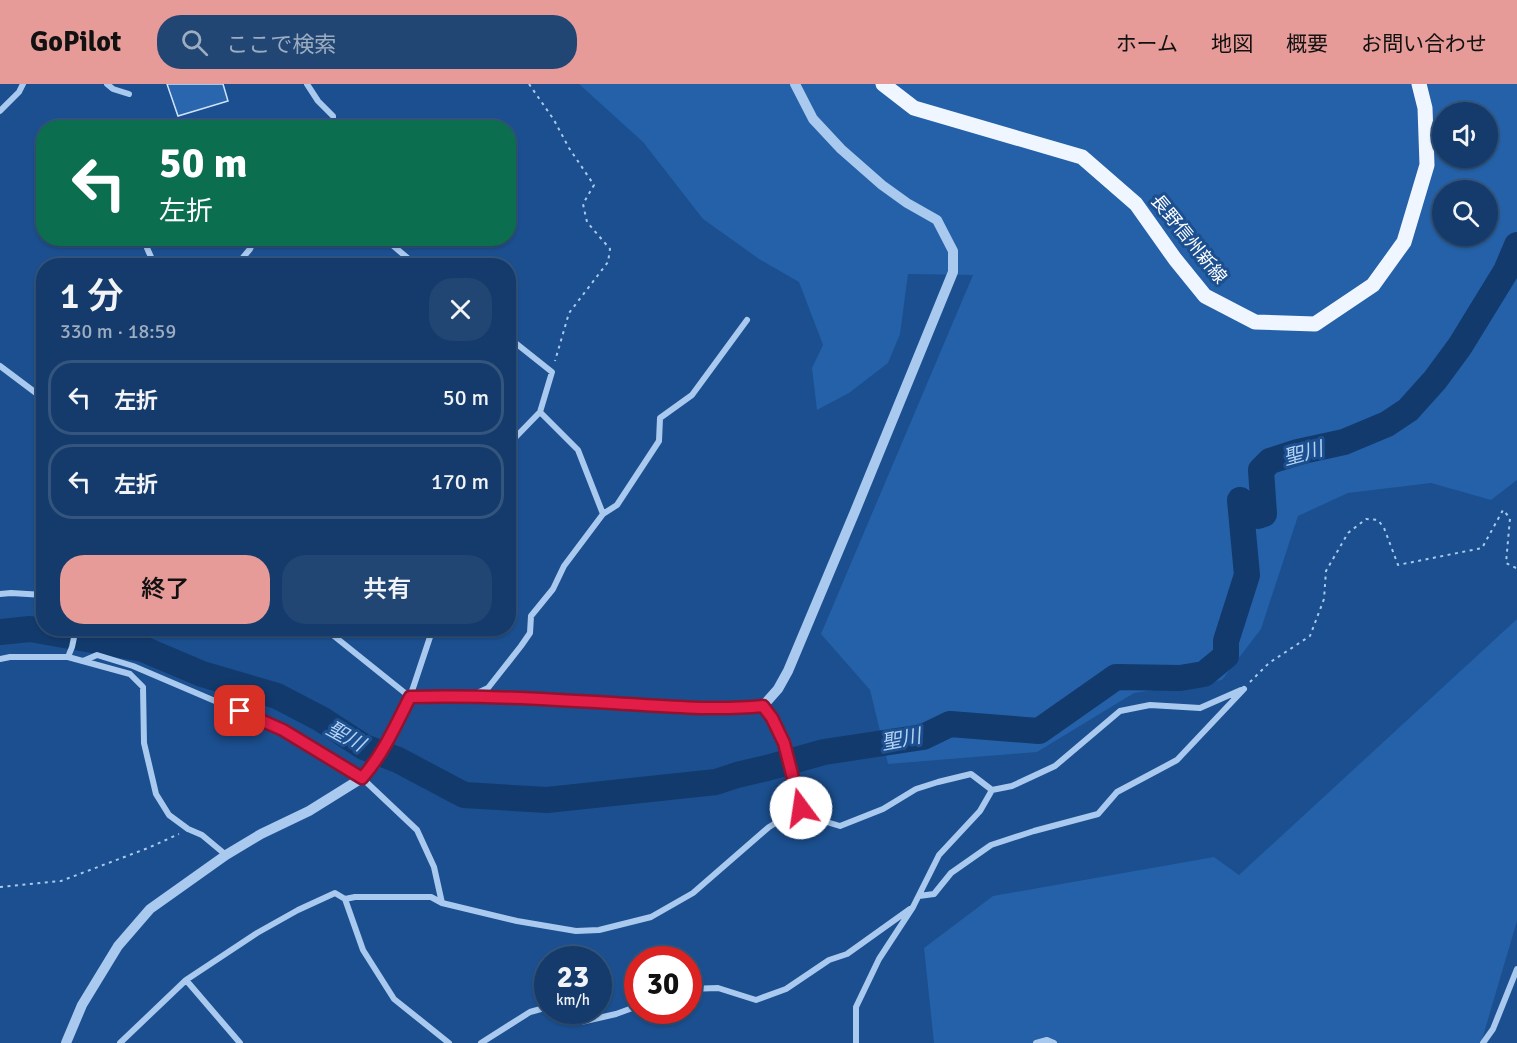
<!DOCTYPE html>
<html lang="ja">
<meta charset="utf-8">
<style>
body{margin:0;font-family:Signika,"Noto Sans JP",sans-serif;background:#214673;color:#f1f3f6;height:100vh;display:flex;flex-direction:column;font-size:22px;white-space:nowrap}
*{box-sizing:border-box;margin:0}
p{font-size:20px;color:#9dadc1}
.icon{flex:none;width:33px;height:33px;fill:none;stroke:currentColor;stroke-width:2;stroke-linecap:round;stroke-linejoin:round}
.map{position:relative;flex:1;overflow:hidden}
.drawer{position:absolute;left:36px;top:174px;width:480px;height:378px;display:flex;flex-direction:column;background:#143b6b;border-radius:24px;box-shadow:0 2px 4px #0004,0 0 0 2px #33557e}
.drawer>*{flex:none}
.top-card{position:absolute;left:36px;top:36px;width:480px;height:126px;border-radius:24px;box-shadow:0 2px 4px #0004,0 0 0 2px #33557e;background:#0b6e4f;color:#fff;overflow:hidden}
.tools{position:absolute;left:1432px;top:18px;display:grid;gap:12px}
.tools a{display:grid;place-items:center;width:66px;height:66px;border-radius:50%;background:#143b6b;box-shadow:0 2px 4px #0004,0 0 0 2px #33557e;font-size:30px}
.speed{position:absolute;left:534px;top:862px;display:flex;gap:12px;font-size:30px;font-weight:700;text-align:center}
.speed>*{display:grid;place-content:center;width:78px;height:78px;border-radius:50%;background:#143b6b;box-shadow:0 2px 4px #0004,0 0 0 2px #33557e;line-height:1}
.speed small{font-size:15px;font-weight:400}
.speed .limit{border:9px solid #d22;background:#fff;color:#111}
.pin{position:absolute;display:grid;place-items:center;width:51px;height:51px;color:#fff;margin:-26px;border-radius:12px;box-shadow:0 3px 9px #0006}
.me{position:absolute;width:66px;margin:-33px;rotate:346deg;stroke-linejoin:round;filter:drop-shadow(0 0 4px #0008)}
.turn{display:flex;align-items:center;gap:21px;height:126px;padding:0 24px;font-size:27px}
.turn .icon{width:78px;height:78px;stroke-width:2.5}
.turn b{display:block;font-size:42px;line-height:51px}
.round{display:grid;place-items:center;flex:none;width:63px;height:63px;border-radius:24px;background:#214673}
.summary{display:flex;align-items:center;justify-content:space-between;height:102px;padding:0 24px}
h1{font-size:36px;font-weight:600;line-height:45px}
.action{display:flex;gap:12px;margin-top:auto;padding:12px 24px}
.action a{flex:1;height:69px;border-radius:24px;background:#e69b98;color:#111;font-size:24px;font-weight:600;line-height:69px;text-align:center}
.action a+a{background:#214673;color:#f1f3f6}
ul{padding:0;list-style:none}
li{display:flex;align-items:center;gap:18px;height:75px;margin:0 12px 9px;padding:0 12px;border:3px solid #33557e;border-radius:24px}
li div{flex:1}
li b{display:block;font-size:22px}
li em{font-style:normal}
header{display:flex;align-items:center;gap:36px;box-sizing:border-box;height:84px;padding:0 30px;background:#e69b98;color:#111}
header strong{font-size:28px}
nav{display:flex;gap:33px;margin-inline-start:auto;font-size:21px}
.search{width:420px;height:54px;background:#214673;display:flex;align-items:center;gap:15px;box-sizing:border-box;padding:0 21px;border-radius:24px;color:#9dadc1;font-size:22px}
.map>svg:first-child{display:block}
.green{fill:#2461a8;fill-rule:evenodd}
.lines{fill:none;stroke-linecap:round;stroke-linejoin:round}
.river{stroke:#123a6d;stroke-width:26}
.building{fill:#2a66ad;stroke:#cfe3fa;stroke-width:1.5}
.path{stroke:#a9c9ee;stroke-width:2;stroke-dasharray:3 4.5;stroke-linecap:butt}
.minor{stroke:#a9c9ee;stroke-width:6}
.tertiary{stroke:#a9c9ee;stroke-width:10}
.primary{stroke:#f0f6ff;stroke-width:15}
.route-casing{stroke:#92132f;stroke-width:15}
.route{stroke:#e11d48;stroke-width:10}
.labels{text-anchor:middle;stroke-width:6;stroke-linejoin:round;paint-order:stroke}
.street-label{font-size:18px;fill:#fff;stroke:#1b4f8f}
.water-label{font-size:20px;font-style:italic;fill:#b5d3f5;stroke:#1b4f8f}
</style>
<header>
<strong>GoPilot</strong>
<div class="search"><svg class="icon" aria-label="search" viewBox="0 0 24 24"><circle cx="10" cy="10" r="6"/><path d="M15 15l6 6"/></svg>ここで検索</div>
<nav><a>ホーム</a><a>地図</a><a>概要</a><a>お問い合わせ</a></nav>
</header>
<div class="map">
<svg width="1517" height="959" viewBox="0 0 1517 959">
<rect width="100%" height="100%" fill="#1b4f8f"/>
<path class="green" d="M579,0H1517V396L1491,416L1431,399L1348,409L1298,432L1261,545L1222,596L1134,609L1037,668L888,680L870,606L821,550L973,191L908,190L900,250L888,279L849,309L817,326L812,284L823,261L799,198L759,175L703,135L643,58ZM1443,28H1488V74H1443ZM1443,106H1488V152H1443Z
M1517,535V837L1481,959H934L924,864L993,812L1214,773L1239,791Z"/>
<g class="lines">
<path class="river" d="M0,548L30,545L143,565L202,590L277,612L321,635L364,663L398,676L464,711L547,716L716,698L737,691L767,684L824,668L923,653L950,640L1039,647L1116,593L1180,594L1204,590L1226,572V557L1247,491L1240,416L1258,432L1264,430L1261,386L1270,377L1298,368L1344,358L1387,340L1408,326L1435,296L1460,262L1506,187L1517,161"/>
</g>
<path class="building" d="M167,0H223L228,17L178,32Z"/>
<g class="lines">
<path class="path" d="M529,0L554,36L569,64L594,101L583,120L587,138L610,165L608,178L569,229L555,277
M1250,598L1269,579L1310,552L1324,515L1326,487L1348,449L1366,435L1378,436L1384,444L1398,481L1482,464L1503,426L1510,434L1506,479L1516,484L1517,482
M0,803L61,797L148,764L179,750"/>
<path class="minor" d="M107,0L113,5L129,10
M307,0L318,17L333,32V41L330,44
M0,27L19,8L23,0
M93,38L97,44
M147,154V164L155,182
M384,154L417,182
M236,182L250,165L255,154
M508,253L552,288L540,328L508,361
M0,282L44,315
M540,328L578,366L603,430
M0,510L11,509L44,511
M324,544L410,613L433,544
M68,573L72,563L76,544
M0,575L10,573H68L130,590L143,603L144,659L156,710L169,731L188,745L202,751L226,771
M83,577L97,571L133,582L283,646L362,694L417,746L434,783L442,819L431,813H355L345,815
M473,611L488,604L521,562L530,549L531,532L553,505L564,482L603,430L617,421L659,357L660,334L692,311L747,236
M763,622L772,634L784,659L794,698L801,714V724L810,733L840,742L883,725L916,705L938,698L971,690L992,706L980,727L939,771L913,823L879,875L856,923V959
M992,706L1012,702L1055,682L1120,627L1150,621L1200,624L1241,606
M919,812L934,810L951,789L991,761L1034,747L1098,730L1117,708L1177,676L1244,605
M442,819L517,837L576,847L599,846L651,833L693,809L769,743L801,724
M186,896L240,959
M688,905L718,904L756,916L786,905L829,876L847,870L910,825
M556,927L581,938L616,930L638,922
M120,959L186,896L257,849L298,826L335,809L345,815L363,866L394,915L449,959
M481,959L530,928L548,923
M1036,959L1047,956L1054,959
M1483,959L1493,945L1517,885"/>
<path class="tertiary" d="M66,959L82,921L118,862L150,825L226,771L261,750L309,727L362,694L371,684L389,658L410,613L471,612L659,622L735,625L763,622L778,605L788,587L856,425L953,188V167L937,136L907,119L882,101L841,65L813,35L795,0"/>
<path class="primary" d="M883,0L914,24L1082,73L1136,120L1175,175L1205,212L1255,238L1315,240L1373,201L1404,158L1427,81L1425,24L1419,0"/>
</g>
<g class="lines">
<g class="route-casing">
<path id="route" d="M240,627L283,646L362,694C383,670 396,641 410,613C478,611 545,615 612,619C662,622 713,627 763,622L772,634L784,659L794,698L801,714V724"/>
</g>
<use href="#route" class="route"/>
</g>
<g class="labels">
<g class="street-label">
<text transform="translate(1189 155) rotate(51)" y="6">長野信州新線</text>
</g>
<g class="water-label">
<text transform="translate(1303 369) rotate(-15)" y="7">聖川</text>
<text transform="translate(346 652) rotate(29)" y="7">聖川</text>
<text transform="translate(901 655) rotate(-11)" y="7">聖川</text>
</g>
</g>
</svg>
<div class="tools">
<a><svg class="icon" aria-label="sound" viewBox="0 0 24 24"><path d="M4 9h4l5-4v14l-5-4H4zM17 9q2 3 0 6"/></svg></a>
<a><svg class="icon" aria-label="search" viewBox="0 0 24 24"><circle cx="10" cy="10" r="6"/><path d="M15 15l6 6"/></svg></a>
</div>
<div class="speed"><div>23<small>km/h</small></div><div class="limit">30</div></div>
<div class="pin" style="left:240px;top:627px;background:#d93025"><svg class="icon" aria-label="arrive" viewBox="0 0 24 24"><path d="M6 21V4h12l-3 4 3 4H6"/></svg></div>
<svg class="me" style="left:801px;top:724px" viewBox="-20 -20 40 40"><circle r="19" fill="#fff"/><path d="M0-13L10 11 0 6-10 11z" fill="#e11d48"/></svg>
<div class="top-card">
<div class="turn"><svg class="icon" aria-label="left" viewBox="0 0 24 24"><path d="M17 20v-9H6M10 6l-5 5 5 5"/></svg><div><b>50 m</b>左折</div></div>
</div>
<section class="drawer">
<div class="summary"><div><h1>1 分</h1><p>330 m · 18:59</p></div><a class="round"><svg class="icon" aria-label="close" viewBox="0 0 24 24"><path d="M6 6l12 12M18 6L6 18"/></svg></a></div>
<ul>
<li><svg class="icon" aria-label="left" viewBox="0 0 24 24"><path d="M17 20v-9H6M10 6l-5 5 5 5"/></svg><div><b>左折</b></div><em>50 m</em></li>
<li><svg class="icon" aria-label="left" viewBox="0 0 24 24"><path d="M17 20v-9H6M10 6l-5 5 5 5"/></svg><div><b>左折</b></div><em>170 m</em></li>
</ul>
<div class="action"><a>終了</a><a>共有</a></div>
</section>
</div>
